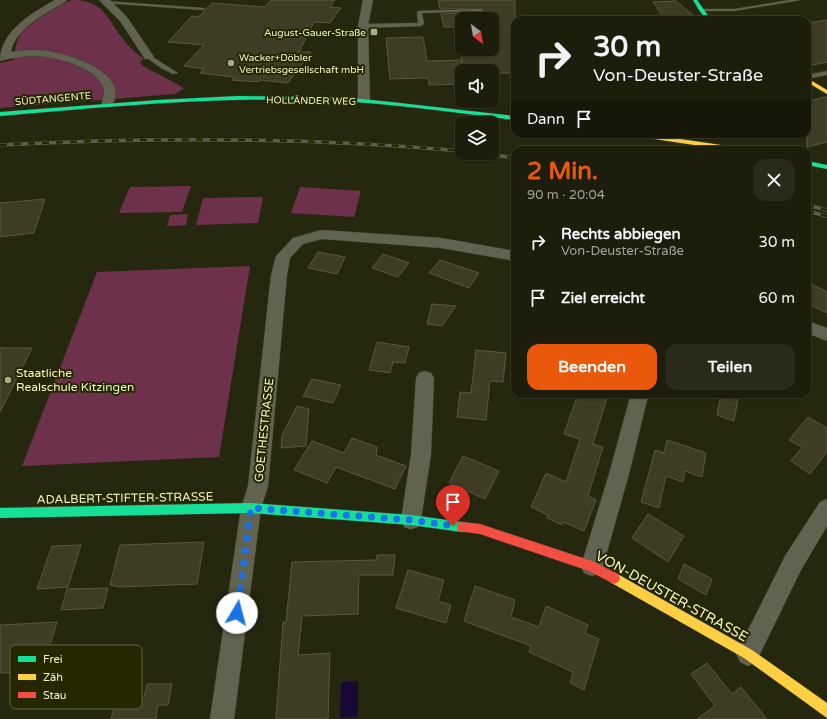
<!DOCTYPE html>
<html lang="de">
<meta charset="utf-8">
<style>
body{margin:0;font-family:"Varela Round",sans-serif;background:#292a19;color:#f1f3f6;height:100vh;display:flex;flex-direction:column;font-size:15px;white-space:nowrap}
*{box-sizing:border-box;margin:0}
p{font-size:13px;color:#a0a29d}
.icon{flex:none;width:22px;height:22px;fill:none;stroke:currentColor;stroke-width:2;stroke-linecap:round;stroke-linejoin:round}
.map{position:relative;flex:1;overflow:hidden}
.drawer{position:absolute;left:511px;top:146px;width:300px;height:252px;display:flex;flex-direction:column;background:#1c1d0b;border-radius:12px;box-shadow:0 1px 3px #0004,0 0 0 1px #3a3b2c}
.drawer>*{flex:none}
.guide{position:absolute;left:511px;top:16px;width:300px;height:122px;border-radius:12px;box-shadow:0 1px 3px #0004,0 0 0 1px #3a3b2c;background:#1c1d0b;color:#f1f3f6;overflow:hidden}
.needle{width:26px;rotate:149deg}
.controls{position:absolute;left:455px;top:12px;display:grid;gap:8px}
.controls a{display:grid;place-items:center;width:44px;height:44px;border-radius:8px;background:#1c1d0b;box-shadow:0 1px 3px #0004,0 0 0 1px #3a3b2c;font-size:20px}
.pin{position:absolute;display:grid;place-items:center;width:34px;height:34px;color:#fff;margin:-41px -17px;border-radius:50% 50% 50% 0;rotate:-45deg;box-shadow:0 0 4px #0007}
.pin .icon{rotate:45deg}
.me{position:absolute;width:44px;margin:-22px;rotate:8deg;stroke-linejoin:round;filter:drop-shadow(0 0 3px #0008)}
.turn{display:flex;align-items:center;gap:14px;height:84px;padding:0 16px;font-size:18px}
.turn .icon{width:52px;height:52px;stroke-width:2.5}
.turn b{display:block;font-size:28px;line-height:34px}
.then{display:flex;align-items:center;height:38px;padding:0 16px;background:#0003;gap:8px;font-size:15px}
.round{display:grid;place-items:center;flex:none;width:42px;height:42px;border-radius:12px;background:#292a19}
.head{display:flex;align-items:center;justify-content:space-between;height:68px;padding:0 16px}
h1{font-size:24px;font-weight:700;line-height:30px;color:#ea580c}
.action{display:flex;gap:8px;margin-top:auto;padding:8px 16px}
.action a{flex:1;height:46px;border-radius:12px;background:#ea580c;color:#fff;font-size:16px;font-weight:700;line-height:46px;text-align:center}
.action a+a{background:#292a19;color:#f1f3f6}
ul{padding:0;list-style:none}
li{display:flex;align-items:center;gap:12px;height:56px;padding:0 16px}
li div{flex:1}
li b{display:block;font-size:15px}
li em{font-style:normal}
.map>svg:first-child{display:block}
.green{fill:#6e314c}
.water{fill:#1a0937}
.building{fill:#3f3c25;stroke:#5b563c}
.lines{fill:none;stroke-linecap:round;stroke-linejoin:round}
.lane-casing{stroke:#41422b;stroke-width:1}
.street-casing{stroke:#41422b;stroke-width:1}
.fast-casing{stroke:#41422b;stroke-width:1}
.slow-casing{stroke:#41422b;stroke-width:1}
.jam-casing{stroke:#41422b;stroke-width:1}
.lane{fill:#626250;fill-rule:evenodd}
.street{fill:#626250;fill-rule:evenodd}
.fast{fill:#16e098;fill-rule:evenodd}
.slow{fill:#ffcf43;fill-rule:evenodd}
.jam{fill:#f24e42;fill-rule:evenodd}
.rail-casing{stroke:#5d5e4b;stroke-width:3.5}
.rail{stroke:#252700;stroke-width:2.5;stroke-dasharray:7;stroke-linecap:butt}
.route{stroke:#1a73e8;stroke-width:7;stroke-dasharray:0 12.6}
.poi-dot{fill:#a9ac8a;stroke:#252700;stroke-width:1.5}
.labels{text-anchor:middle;stroke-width:4;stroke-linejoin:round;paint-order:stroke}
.far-poi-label{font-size:10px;fill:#f0f4cc;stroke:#252700;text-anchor:end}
.far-street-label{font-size:10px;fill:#f0f4cc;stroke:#252700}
.poi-label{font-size:12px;fill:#f0f4cc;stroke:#252700;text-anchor:start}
.street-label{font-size:12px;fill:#f0f4cc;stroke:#252700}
.near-street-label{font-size:14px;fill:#f0f4cc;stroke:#252700}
.key{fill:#252700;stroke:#62643d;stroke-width:1}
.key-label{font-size:11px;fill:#f0f4cc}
</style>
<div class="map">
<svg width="827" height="719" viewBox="0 0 827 719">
<rect width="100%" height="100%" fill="#26270f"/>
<path class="green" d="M72,0C108,0 108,24 128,45C132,50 139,55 144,59L140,62L143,66L184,88L175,94L0,108V63L14,60C15,52 15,43 20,35C27,25 61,3 72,0Z
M191,186L182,212L119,213L130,187Z
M300,187L361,191L354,217L291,213Z
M263,197L258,223L196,225L203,198Z
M188,214L186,225L167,226L170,215Z
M250,266L219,457L22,466L97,272Z"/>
<path class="water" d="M358,681V717L340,718L341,682Z"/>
<path class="building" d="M271,0H335L330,7L341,8L330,23L314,22L299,52H311L288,83L260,80L258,82L232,80L234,77L200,73L204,69L184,66L204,45L168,42L192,16L198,17L212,3L265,7Z
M438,0H515V73H492V71H464L462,61V84L429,85L428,78L390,79L386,38L423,37L427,61L462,60L459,49H492V19H462V27H444L441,14L482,12L483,9H440Z
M676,1L695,17L664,18L653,2Z
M827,20V62L807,66V23Z
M824,97H827V142L807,147V102Z
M45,199L34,233L0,237V203Z
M318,252L345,257L337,274L308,268Z
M383,254L409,263L398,277L372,268Z
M440,260L479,273L469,288L429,273Z
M807,282L827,292V313L807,303Z
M432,304L456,306L442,326L427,324Z
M377,342L409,347L405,363L393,362L390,373L369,370Z
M0,348H32L0,412Z
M476,350L506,353L503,382L490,381L486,420L457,417L460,392L471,393Z
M312,379L341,385L333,403L303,396Z
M581,394H608L593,444L603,447L588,496L596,500L584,531L563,522L562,525L547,518L548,515L531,507L546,473L566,482L580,439L564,434L577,397L579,398Z
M721,394H739L734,421L717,415Z
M297,406L309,409L306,446L281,448L282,435Z
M808,417L827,428V452L810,474L791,461L802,447L789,440Z
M352,438L377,447L376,455L406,466L395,489L336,467L327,483L294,470L312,441L344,453Z
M667,440L706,453L702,477L685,471L683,482L666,476L659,508L641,502L655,450L664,453Z
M463,456L499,471L485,499L449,483Z
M648,514L684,536L668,562L632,538Z
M204,542L197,584L119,587L110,585L120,545Z
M81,545L68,587L37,589L52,546Z
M377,555H395L393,575H359L358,614L302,616L298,655L330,653L328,719H276L283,622H286L292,562L376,560Z
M684,564L712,579L706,595L678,579Z
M408,570L444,580L438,601L451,605L446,623L396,608Z
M475,586L515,600L511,617L539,627L546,606L588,625L585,633L599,639L584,690L570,683L573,672L529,652L531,646L464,621Z
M108,588L103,608L61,610L67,589Z
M57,622L42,671L0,673V625Z
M707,663L732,694L741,687L767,719H697L715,706L691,674Z
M147,684H172L168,705H158L156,719H111L116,699L144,698Z"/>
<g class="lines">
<g class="lane-casing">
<path id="lane" d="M790,0H801L734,11H702L700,10L702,9H734Z
M106,1L203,8L205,9L203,10L104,3V2Z
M480,9L482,10V11L422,13L424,24L421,26L363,28L360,26L363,24L418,23L417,12L419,11Z
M149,55L151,56L178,73L173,74L161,68L147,58V56Z
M827,71V75L807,79V75Z"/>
</g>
<g class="street-casing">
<path id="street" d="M55,0H67C63,4 56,7 51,10C35,20 14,33 11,52C23,50 36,49 48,51C70,54 133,74 111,107H103L101,105C103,99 105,93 103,87C96,66 53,56 34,56C22,56 11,58 0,61C0,31 32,13 55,0Z
M99,0H110L127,17L154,57L153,59H145L120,21Z
M363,0H373L368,26L370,101L368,103H360L358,101V26Z
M322,230L441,238L515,251V261L441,248L322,239L303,244L290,258L287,275L268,486L261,508L234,719H210L241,508L248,486L271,275L276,256L293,238Z
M807,321L827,328V341L807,333Z
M425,371L431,373L434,378L431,454L421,520L418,527L411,529L404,527L401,520L411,454L416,378L419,373Z
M631,394H647L648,396L629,474L603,566L600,573L592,576L584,573L581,566L609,474Z
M827,499V526L801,570L756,662L748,666L740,662L736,654L785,556L820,502Z"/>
</g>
<g class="fast-casing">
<path id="fast" d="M693,0H697L707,14L714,20C703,20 698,8 693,0Z
M238,96L342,97L391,102L515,116V120C449,112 383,102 317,100C211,97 105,107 0,116V112L158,100Z
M807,161L827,165V169L807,165Z
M251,503L411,515L462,522L466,523L467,527L466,531L462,532L411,525L251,513L0,518V508Z"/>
</g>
<g class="slow-casing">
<path id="slow" d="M807,78L827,90V94L807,82Z
M631,134H647L741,148L744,150H728L634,136Z
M614,572L752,650L827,703V718L744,658L610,582L608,578L610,574Z"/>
</g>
<g class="jam-casing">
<path id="jam" d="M462,522L480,524L592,561L618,574L620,578L618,582L614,584L589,571L480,534L458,531L457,527L458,523Z"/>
</g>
<use href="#lane" class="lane"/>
<use href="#street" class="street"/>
<use href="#fast" class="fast"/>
<use href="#slow" class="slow"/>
<use href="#jam" class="jam"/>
<g class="rail-casing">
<path id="rail" d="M0,145C155,137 308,137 462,151
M479,153L515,158
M807,205L827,210
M807,211L827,216"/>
</g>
<use href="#rail" class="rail"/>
</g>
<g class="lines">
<path class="route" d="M237,613L251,508L411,520L453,526"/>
</g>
<g class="poi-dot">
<rect x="370" y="28" width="8" height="8" rx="2"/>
<circle cx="231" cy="63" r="4"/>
<circle cx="8" cy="380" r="4"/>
</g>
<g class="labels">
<g class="far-poi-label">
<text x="366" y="36">August-Gauer-Straße</text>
<text x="239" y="61" text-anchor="start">Wacker+Döbler<tspan x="239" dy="12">Vertriebsgesellschaft mbH</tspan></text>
</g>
<g class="far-street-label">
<text transform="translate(53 98) rotate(-5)" y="4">SÜDTANGENTE</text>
<text transform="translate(311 100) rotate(1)" y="4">HOLLÄNDER WEG</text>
</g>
<g class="poi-label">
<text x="16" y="377">Staatliche<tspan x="16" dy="14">Realschule Kitzingen</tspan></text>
</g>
<g class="street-label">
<text transform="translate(264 430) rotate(-84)" y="4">GOETHESTRASSE</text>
<text transform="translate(125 498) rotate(-1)" y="4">ADALBERT-STIFTER-STRASSE</text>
</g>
<g class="near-street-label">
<text transform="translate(672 596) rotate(29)" y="5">VON-DEUSTER-STRASSE</text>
</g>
</g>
<rect x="10" y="645" width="132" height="64" rx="6" class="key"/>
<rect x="18" y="656" width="18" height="6" fill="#16e098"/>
<rect x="18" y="674" width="18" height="6" fill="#ffcf43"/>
<rect x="18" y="692" width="18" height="6" fill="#f24e42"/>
<g class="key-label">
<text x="43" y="663">Frei</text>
<text x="43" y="681">Zäh</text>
<text x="43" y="699">Stau</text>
</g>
</svg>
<div class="controls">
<a><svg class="needle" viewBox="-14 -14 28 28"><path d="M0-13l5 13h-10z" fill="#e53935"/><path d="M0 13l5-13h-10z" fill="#a0a29d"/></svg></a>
<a><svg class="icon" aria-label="sound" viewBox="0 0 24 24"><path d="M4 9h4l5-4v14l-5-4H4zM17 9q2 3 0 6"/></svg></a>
<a><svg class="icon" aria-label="layers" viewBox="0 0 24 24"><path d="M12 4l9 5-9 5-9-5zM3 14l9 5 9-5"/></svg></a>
</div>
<div class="pin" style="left:453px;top:526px;background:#d93025"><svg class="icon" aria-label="arrive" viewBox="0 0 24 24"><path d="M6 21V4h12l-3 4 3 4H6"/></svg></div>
<svg class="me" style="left:237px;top:613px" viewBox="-20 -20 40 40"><circle r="19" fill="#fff"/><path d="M0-13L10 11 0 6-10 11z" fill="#1a73e8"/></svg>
<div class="guide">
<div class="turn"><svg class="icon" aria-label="right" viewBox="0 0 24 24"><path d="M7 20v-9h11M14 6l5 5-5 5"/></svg><div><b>30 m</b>Von-Deuster-Straße</div></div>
<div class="then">Dann<svg class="icon" aria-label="arrive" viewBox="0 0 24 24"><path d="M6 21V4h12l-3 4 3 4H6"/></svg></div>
</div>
<section class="drawer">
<div class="head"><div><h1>2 Min.</h1><p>90 m · 20:04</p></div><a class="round"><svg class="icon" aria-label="close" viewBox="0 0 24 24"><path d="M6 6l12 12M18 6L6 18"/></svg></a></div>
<ul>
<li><svg class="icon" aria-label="right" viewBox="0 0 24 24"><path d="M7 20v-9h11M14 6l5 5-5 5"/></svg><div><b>Rechts abbiegen</b><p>Von-Deuster-Straße</p></div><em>30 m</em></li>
<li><svg class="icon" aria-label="arrive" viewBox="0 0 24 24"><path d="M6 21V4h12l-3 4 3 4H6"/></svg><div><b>Ziel erreicht</b></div><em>60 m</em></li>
</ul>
<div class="action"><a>Beenden</a><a>Teilen</a></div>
</section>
</div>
